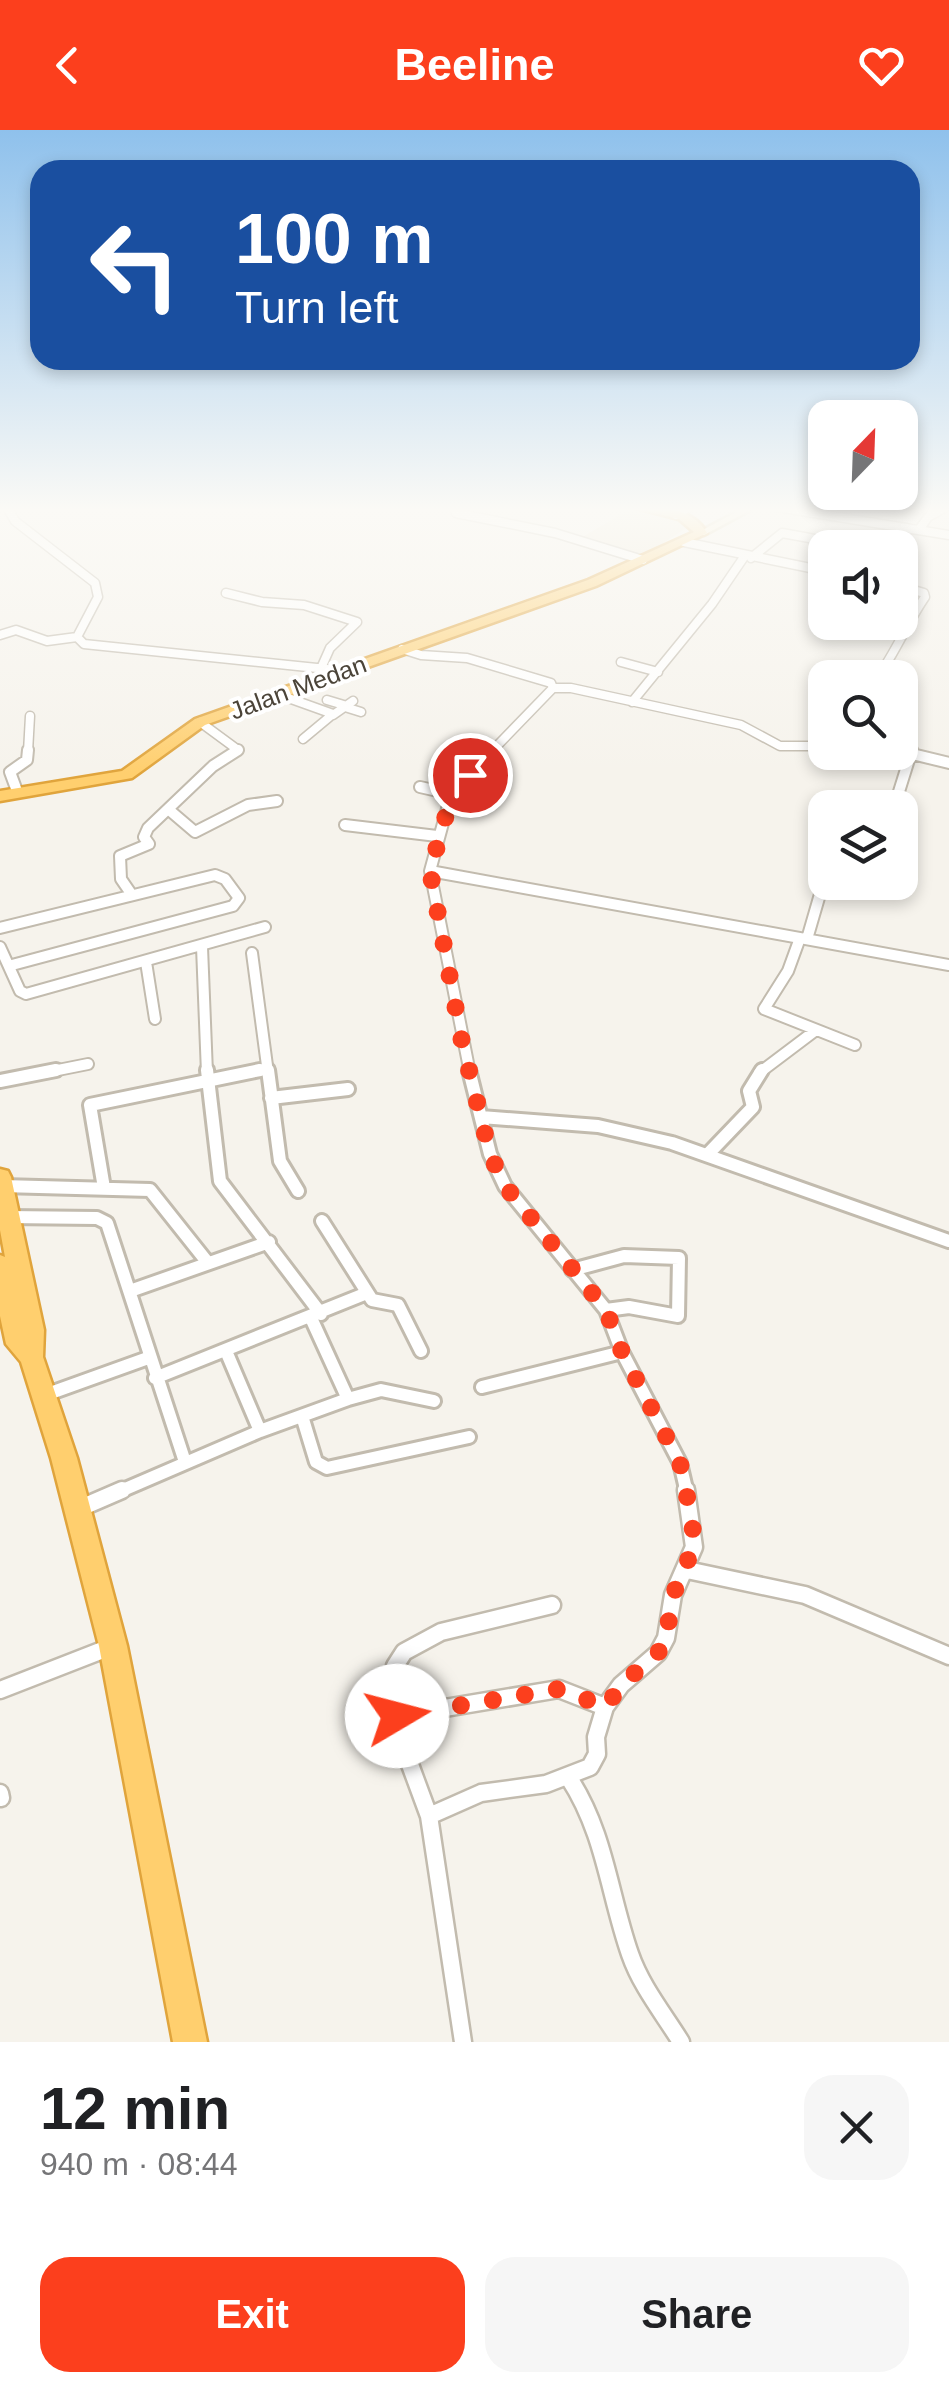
<!DOCTYPE html>
<meta charset="utf-8">
<style>
body{margin:0;font-family:Helvetica,sans-serif;background:#f6f6f6;color:#202124;height:100vh;display:flex;flex-direction:column;font-size:38px;white-space:nowrap}
*{box-sizing:border-box;margin:0}
p{font-size:32px;color:#757577}
.icon{flex:none;width:55px;height:55px;fill:none;stroke:currentColor;stroke-width:2;stroke-linecap:round;stroke-linejoin:round}
.map{position:relative;height:1912px;overflow:hidden}
.side{display:flex;flex-direction:column;background:#fff;flex:1}
.side>*{flex:none}
.banner{position:absolute;left:30px;top:30px;width:890px;height:210px;border-radius:30px;box-shadow:0 5px 15px #0003;background:#1a4fa0;color:#fff;overflow:hidden}
.needle{width:65px;rotate:23deg}
.tools{position:absolute;left:808px;top:270px;display:grid;gap:20px}
.tools a{display:grid;place-items:center;width:110px;height:110px;border-radius:20px;background:#fff;box-shadow:0 5px 15px #0003;font-size:50px}
.pin{position:absolute;display:grid;place-items:center;width:85px;height:85px;color:#fff;margin:-42px;border:5px solid #fff;border-radius:50%;box-shadow:0 2px 10px #0007}
.me{position:absolute;width:110px;margin:-55px;rotate:82deg;stroke-linejoin:round;filter:drop-shadow(0 0 8px #0008)}
.turn{display:flex;align-items:center;gap:35px;height:210px;padding:0 40px;font-size:45px}
.turn .icon{width:130px;height:130px;stroke-width:2.5}
.turn b{display:block;font-size:70px;line-height:85px}
.round{display:grid;place-items:center;flex:none;width:105px;height:105px;border-radius:30px;background:#f6f6f6}
.headline{display:flex;align-items:center;justify-content:space-between;height:170px;padding:0 40px}
h1{font-size:60px;font-weight:600;line-height:75px}
.cta{display:flex;gap:20px;margin-top:auto;padding:20px 40px}
.cta a{flex:1;height:115px;border-radius:30px;background:#fc3f1d;color:#fff;font-size:40px;font-weight:600;line-height:115px;text-align:center}
.cta a+a{background:#f6f6f6;color:#202124}
header{display:flex;justify-content:space-between;align-items:center;height:130px;padding:0 40px;background:#fc3f1d;color:#fff;font-size:45px;font-weight:600}
.map>svg:first-child{display:block}
.education{fill:#efe8d6}
.lines{fill:none;stroke-linecap:round;stroke-linejoin:round}
.street-far3-casing{stroke:#c2bbae;stroke-width:11}
.street-far2-casing{stroke:#c2bbae;stroke-width:14}
.street-far1-casing{stroke:#c2bbae;stroke-width:18}
.street-casing{stroke:#c2bbae;stroke-width:21}
.secondary-casing{stroke:#d6c79b;stroke-width:5}
.highway-casing{stroke:#e0a43c;stroke-width:5}
.street-far3{stroke:#fff;stroke-width:8}
.street-far2{stroke:#fff;stroke-width:10}
.street-far1{stroke:#fff;stroke-width:12}
.street{stroke:#fff;stroke-width:16}
.secondary{fill:#fff3cd;fill-rule:evenodd}
.highway{fill:#ffcf6e;fill-rule:evenodd}
.route{stroke:#fc3f1d;stroke-width:18;stroke-dasharray:0 32.4}
.labels{text-anchor:middle;stroke-width:8;stroke-linejoin:round;paint-order:stroke}
.far-street-label{font-size:25px;fill:#4b4439;stroke:#fff}
</style>
<header><svg class="icon" aria-label="back" viewBox="0 0 24 24"><path d="M15 5l-7 7 7 7"/></svg>Beeline<svg class="icon" aria-label="heart" viewBox="0 0 24 24"><path d="M12 20l-8-8c-3-5 5-10 8-4 3-6 11-1 8 4z"/></svg></header>
<div class="map">
<svg width="949" height="1912" viewBox="0 0 949 1912">
<rect width="100%" height="100%" fill="#f6f3ec"/>
<path class="education" d="M632,378L677,388L688,397L640,428L579,409Z"/>
<g class="lines">
<g class="street-far3-casing">
<path id="street-far3" d="M7,377L15,391L95,453L98,467L77,507
M777,377L949,405
M456,383L555,403L643,430
M676,385L689,377
M919,400L928,387L946,377
M684,412L825,441
M751,428L782,403L837,413
M226,463L262,472L304,475L357,492L330,518L322,536
M0,505L16,500L47,511L77,507L84,514L346,541
M402,519L421,525L467,528L551,553L553,558L491,622
M621,532L658,542
M877,548C896,522 907,493 925,467L924,463L900,456
M553,558H571L741,595L780,616H825
M280,565L333,584L303,609
M327,570L347,576
M632,572L712,474L744,427
M345,577L361,582
M333,585L353,571
M200,592L238,620L234,622
M900,606L912,609V622
M900,621L905,622
M28,622L30,586"/>
</g>
<g class="street-far2-casing">
<path id="street-far2" d="M900,621L949,633
M420,657L451,664
M17,661L10,642L27,630L28,620
M897,668L912,620
M168,679L195,702L248,675L277,671
M345,695L437,706
M825,712L817,726L825,730
M430,741L949,835
M132,765L121,749L120,726L149,714L144,707L148,698L213,636L238,620
M0,798L215,745L225,749L239,768L233,776L12,835
M800,808L788,841L764,879L855,915
M807,809L825,747
M0,817L20,861L26,864L265,797
M202,817L207,943
M252,823L268,943
M146,832L155,889
M43,943L88,934
M248,943L266,939
M470,943L430,741L451,664L494,620
M759,943L816,900"/>
</g>
<g class="street-far1-casing">
<path id="street-far1" d="M207,940L220,1051L321,1184
M268,940L280,1031L298,1061
M469,940L490,1024L505,1056L606,1180L622,1222L680,1333L687,1363
M0,951L56,940
M271,968L348,959
M481,987L598,996L672,1013L949,1111
M708,1024L753,977L749,961L762,940
M2,1056L150,1060L208,1133
M104,1058L90,975L260,940
M7,1087L97,1088L107,1093L185,1332
M322,1091L372,1170L398,1175L421,1221
M572,1140L624,1126L679,1128L678,1186L629,1177L606,1180
M130,1161L269,1112
M311,1188L348,1269
M226,1221L260,1301
M155,1248L367,1163
M482,1257L622,1222
M45,1265L148,1228
M302,1286L316,1332L327,1338L469,1307
M116,1363L260,1301L348,1269L381,1260L434,1271"/>
</g>
<g class="street-casing">
<path id="street" d="M78,1379L122,1360
M687,1440L805,1465L949,1526
M0,1560L113,1516
M397,1586L559,1559L605,1577
M569,1648C605,1703 609,1764 630,1824C641,1856 663,1883 681,1912
M0,1663L1,1668
M429,1686L481,1663L546,1654L590,1637L597,1624L596,1607L605,1577L621,1555L658,1523L666,1508L673,1465L694,1417L686,1360
M463,1912L429,1686L398,1602L395,1536L404,1522L441,1502L552,1475"/>
</g>
<g class="secondary-casing">
<path id="secondary" d="M746,377H756L704,405L697,403Z"/>
</g>
<g class="highway-casing">
<path id="highway" d="M632,377C659,376 692,377 707,403L596,456L205,595L132,648L0,671V661L122,641L195,589L588,450L694,402L679,389Z
M0,1039L8,1041L11,1047L44,1200L43,1227L77,1328L127,1516L207,1912H173L99,1516L51,1328L21,1232L6,1214L0,1186V1125L5,1127L0,1100Z"/>
</g>
<use href="#street-far3" class="street-far3"/>
<use href="#street-far2" class="street-far2"/>
<use href="#street-far1" class="street-far1"/>
<use href="#street" class="street"/>
<use href="#secondary" class="secondary"/>
<use href="#highway" class="highway"/>
</g>
<linearGradient id="sky" x2="0" y2="1"><stop stop-color="#8fc1ec"/><stop offset="0.59" stop-color="#fbfaf6"/><stop offset="1" stop-color="#fbfaf6" stop-opacity="0"/></linearGradient>
<rect width="949" height="644" fill="url(#sky)"/>
<g class="lines">
<path class="route" d="M397,1586L559,1559L606,1577L621,1555L658,1523L666,1508L673,1465L694,1416L692,1390L680,1333L622,1222L606,1180L505,1056L490,1024L462,912L430,741L452,664L470,645"/>
</g>
<g class="labels">
<g class="far-street-label">
<text transform="translate(298 557) rotate(-20)" y="9">Jalan Medan</text>
</g>
</g>
</svg>
<div class="tools">
<a><svg class="needle" viewBox="-14 -14 28 28"><path d="M0-13l5 13h-10z" fill="#e53935"/><path d="M0 13l5-13h-10z" fill="#757577"/></svg></a>
<a><svg class="icon" aria-label="sound" viewBox="0 0 24 24"><path d="M4 9h4l5-4v14l-5-4H4zM17 9q2 3 0 6"/></svg></a>
<a><svg class="icon" aria-label="search" viewBox="0 0 24 24"><circle cx="10" cy="10" r="6"/><path d="M15 15l6 6"/></svg></a>
<a><svg class="icon" aria-label="layers" viewBox="0 0 24 24"><path d="M12 4l9 5-9 5-9-5zM3 14l9 5 9-5"/></svg></a>
</div>
<div class="pin" style="left:470px;top:645px;background:#d93025"><svg class="icon" aria-label="arrive" viewBox="0 0 24 24"><path d="M6 21V4h12l-3 4 3 4H6"/></svg></div>
<svg class="me" style="left:397px;top:1586px" viewBox="-20 -20 40 40"><circle r="19" fill="#fff"/><path d="M0-13L10 11 0 6-10 11z" fill="#fc3f1d"/></svg>
<div class="banner">
<div class="turn"><svg class="icon" aria-label="left" viewBox="0 0 24 24"><path d="M17 20v-9H6M10 6l-5 5 5 5"/></svg><div><b>100 m</b>Turn left</div></div>
</div>
</div>
<section class="side">
<div class="headline"><div><h1>12 min</h1><p>940 m · 08:44</p></div><a class="round"><svg class="icon" aria-label="close" viewBox="0 0 24 24"><path d="M6 6l12 12M18 6L6 18"/></svg></a></div>
<div class="cta"><a>Exit</a><a>Share</a></div>
</section>
